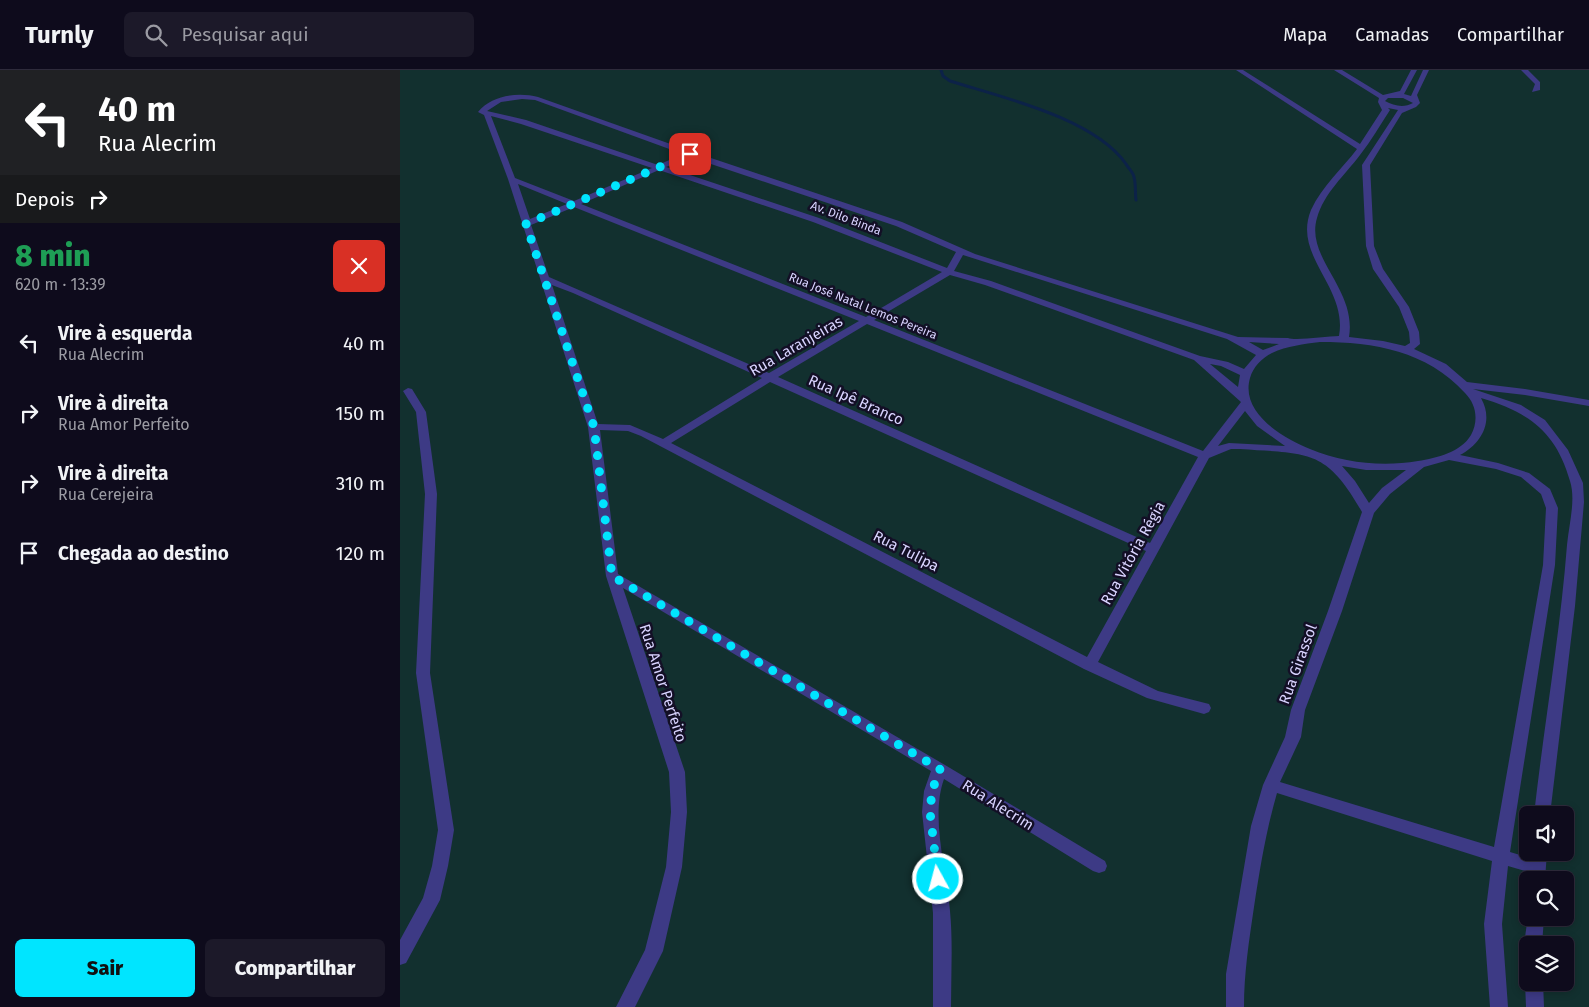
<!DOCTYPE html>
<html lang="pt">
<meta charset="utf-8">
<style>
body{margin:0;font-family:"Fira Sans",sans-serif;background:#1c1929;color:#f1f3f6;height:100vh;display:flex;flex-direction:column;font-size:19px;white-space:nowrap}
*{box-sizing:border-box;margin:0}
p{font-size:16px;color:#9b9ba3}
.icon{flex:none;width:28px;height:28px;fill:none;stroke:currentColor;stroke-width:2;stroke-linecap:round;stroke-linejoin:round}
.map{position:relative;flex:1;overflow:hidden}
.sheet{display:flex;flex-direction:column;background:#0e0b1c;width:400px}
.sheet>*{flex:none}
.banner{background:#202124;color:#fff;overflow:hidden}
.tools{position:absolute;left:1119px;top:736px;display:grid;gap:10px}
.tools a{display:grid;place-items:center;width:55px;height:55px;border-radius:8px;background:#0e0b1c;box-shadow:0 2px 8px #0003,0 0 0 1px #2e2b3b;font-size:25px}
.pin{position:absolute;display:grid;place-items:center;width:42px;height:42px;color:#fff;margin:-21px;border-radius:10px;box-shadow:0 2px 8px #0006}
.me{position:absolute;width:55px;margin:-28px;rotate:353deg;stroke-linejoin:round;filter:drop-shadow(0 0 4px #0008)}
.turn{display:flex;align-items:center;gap:18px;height:105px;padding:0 15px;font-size:22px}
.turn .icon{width:65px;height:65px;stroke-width:2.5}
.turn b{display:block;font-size:35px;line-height:42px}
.then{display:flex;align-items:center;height:48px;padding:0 15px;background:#0003;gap:10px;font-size:19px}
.round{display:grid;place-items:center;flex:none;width:52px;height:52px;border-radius:8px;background:#1c1929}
.headline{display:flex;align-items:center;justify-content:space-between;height:85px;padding:0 15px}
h1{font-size:30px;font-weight:800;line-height:38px;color:#1e9e55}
.primary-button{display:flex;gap:10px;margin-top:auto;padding:10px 15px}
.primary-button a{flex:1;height:58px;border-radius:8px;background:#00e5ff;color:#111;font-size:20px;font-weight:800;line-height:58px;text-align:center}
.primary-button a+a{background:#1c1929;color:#f1f3f6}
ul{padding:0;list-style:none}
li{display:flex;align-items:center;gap:15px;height:70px;padding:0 15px}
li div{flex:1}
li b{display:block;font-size:19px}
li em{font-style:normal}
header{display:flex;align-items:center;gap:30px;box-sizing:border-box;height:70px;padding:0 25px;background:#0e0b1c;border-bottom:1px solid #2e2b3b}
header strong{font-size:24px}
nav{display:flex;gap:28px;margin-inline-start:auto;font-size:18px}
.search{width:350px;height:45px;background:#1c1929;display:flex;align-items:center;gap:12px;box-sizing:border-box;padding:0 18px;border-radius:8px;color:#9b9ba3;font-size:19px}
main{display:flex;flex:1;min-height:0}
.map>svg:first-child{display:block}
.green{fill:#12302f;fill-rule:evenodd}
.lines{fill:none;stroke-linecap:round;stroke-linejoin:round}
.stream{stroke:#0c2248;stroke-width:3}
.minor{fill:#3d3a85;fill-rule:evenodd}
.route{stroke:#00e5ff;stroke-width:9;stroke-dasharray:0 16.2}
.labels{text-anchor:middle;stroke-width:5;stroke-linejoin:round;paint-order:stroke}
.far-street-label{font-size:12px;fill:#d9d4ff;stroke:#130f26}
.street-label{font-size:15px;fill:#d9d4ff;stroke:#130f26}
</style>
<header>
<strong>Turnly</strong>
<div class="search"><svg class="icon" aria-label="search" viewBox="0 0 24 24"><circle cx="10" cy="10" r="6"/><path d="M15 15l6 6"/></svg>Pesquisar aqui</div>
<nav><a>Mapa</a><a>Camadas</a><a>Compartilhar</a></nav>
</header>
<main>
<section class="sheet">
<div class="banner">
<div class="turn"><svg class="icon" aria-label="left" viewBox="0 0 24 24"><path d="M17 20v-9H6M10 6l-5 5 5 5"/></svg><div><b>40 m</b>Rua Alecrim</div></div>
<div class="then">Depois<svg class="icon" aria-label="right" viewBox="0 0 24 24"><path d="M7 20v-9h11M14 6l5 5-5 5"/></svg></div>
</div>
<div class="headline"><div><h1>8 min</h1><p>620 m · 13:39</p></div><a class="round" style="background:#d93025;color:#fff"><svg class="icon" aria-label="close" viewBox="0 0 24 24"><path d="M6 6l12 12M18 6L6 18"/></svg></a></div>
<ul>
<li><svg class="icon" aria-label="left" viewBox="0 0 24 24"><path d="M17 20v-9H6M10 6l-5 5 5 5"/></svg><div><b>Vire à esquerda</b><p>Rua Alecrim</p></div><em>40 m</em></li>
<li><svg class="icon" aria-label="right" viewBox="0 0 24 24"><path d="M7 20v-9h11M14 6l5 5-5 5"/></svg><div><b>Vire à direita</b><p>Rua Amor Perfeito</p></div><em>150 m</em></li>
<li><svg class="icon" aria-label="right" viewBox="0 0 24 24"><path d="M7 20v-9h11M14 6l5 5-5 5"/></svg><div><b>Vire à direita</b><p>Rua Cerejeira</p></div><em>310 m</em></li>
<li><svg class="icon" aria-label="arrive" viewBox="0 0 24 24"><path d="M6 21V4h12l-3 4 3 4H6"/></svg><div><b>Chegada ao destino</b></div><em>120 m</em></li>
</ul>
<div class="primary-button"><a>Sair</a><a>Compartilhar</a></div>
</section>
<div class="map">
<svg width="1189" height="937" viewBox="0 0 1189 937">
<rect width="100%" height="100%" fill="#130f26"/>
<path class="green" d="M0,0H1189V937H0ZM1128,745H1165V782H1128ZM1128,810H1165V848H1128ZM1128,875H1165V912H1128Z"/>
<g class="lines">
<path class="stream" d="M541,0L543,6L550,11C601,27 694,48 726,94C728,98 733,102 734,107C736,114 735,123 736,130"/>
<path class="minor" d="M836,0H843L960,74L982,40L978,32L979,28L934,0H942L983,25L1000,21L1011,0H1017L1004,24L1011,26L1023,0H1029L1017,25L1020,33L1016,37L1002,43L970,95L974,176L983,199L1009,237L1019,262L1020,274L1014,279L1046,294L1067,312L1125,319L1189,330V336L1125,325L1073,319L1121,335L1145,350L1168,380L1183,413L1184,432L1175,536L1150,745H1134C1144,655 1160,565 1167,475C1169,454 1176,430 1170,411C1156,361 1128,342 1081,328C1094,351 1082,373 1060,385L1098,393L1129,403L1150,419L1158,438L1155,495L1110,782L1130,788L1131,782H1147L1145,810H1129V802L1108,796L1102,854L1108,937H1090L1084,854L1092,791L877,723C866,761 860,798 854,837C849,871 844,903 844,937H826V904L851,756L863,715L885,667L891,640L928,541L962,442C926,378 908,384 840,379H831L809,388L698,592L758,621L809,634L811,638L809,642L804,644L747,628L684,599L241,366L228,361L200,360L218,504L545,695L705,791L707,796L705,801L699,803L693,801L544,709C530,748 547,800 550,841C553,873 551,905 551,937H533V843L522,742L524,721L531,701L223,518L285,702L287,742L282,797L263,881L235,937H216L245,880L266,797L271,742L269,702L206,506L188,357L108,109L84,45L78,42C92,25 118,22 138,27L293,82L502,152L575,184L838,267L888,268C896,271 927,266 939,266C948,217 892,186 911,140C922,116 942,99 957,79ZM988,28H1003L1013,33C1004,38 994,36 985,31ZM122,29L135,30L283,84L258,95L126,50L87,41L101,32ZM988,38L998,40L962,95L966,176L973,199L999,237L1009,262L1010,273L1005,276L983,271L949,267C957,219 905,188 917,148C924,123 945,105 960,85C971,71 980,55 990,40ZM91,46L121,54L252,98L174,131L115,108ZM290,87L496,156L556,182L547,198L419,148L266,97ZM259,100L413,152L542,202L466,247L181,134ZM118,114L167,134L130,149ZM174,137L459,251L369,303L149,207L131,155ZM563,185L827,269L856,285L844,299L828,292L800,286L591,211L554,201ZM550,205L585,215L794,290L841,332L803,381L474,250ZM152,215L173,223L362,308L263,369L230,355L198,354ZM467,254L798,387L750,473L378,307ZM849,272L879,274L863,280ZM920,272C974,272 1027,281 1065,323C1076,334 1079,350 1071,365C1061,382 1037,388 1018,391C982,397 944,393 910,379C883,368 840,343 850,308C853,297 862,288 872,283C887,276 904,274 920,272ZM810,294L821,296L840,305L838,317ZM370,312L746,481L687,587L271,373ZM845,341L857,356L885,376L829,373L818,376ZM1049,390L1096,399L1121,407L1141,424L1146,438L1143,495L1094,777L880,712L901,667L905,640L942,541L974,443L990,424L1024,397ZM942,396L966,400H1006L982,418L969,433L955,411Z
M1121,0H1128L1140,12V20L1132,22L1135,14Z
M8,318L12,319L26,342L37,424L30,603L54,760L48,796L40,830L6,893L0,895V870L23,828L32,796L38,760L16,603L25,424L16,342L3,321Z
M1128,845V848H1144L1142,875H1128V881L1124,875Z
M1128,906V912H1143L1144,937H1126L1125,912Z"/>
</g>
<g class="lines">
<path class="route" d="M290,84L126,154L194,357L212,506L540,699L532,721L530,742L538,809"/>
</g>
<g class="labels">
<g class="far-street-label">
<text transform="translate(446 148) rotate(21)" y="4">Av. Dilo Binda</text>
<text transform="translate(463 236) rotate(22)" y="4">Rua José Natal Lemos Pereira</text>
</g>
<g class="street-label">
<text transform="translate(396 276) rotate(-30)" y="5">Rua Laranjeiras</text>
<text transform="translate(456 330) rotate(24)" y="5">Rua Ipê Branco</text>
<text transform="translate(506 481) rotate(27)" y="5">Rua Tulipa</text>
<text transform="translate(733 483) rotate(-61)" y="5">Rua Vitória Régia</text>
<text transform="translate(898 594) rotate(-70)" y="5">Rua Girassol</text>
<text transform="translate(263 613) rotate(72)" y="5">Rua Amor Perfeito</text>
<text transform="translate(598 735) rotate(32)" y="5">Rua Alecrim</text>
</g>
</g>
</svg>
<div class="tools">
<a><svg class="icon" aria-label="sound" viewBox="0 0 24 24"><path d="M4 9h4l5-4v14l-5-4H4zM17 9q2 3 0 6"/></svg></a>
<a><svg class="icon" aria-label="search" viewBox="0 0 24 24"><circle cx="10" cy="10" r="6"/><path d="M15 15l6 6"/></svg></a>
<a><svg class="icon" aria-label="layers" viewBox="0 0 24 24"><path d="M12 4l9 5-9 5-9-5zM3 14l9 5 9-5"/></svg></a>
</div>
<div class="pin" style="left:290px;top:84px;background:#d93025"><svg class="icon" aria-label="arrive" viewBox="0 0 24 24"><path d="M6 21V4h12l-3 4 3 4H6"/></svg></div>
<svg class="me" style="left:538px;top:809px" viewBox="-20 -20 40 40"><circle r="17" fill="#00e5ff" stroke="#fff" stroke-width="3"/><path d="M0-11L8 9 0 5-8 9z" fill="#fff"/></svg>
</div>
</main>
